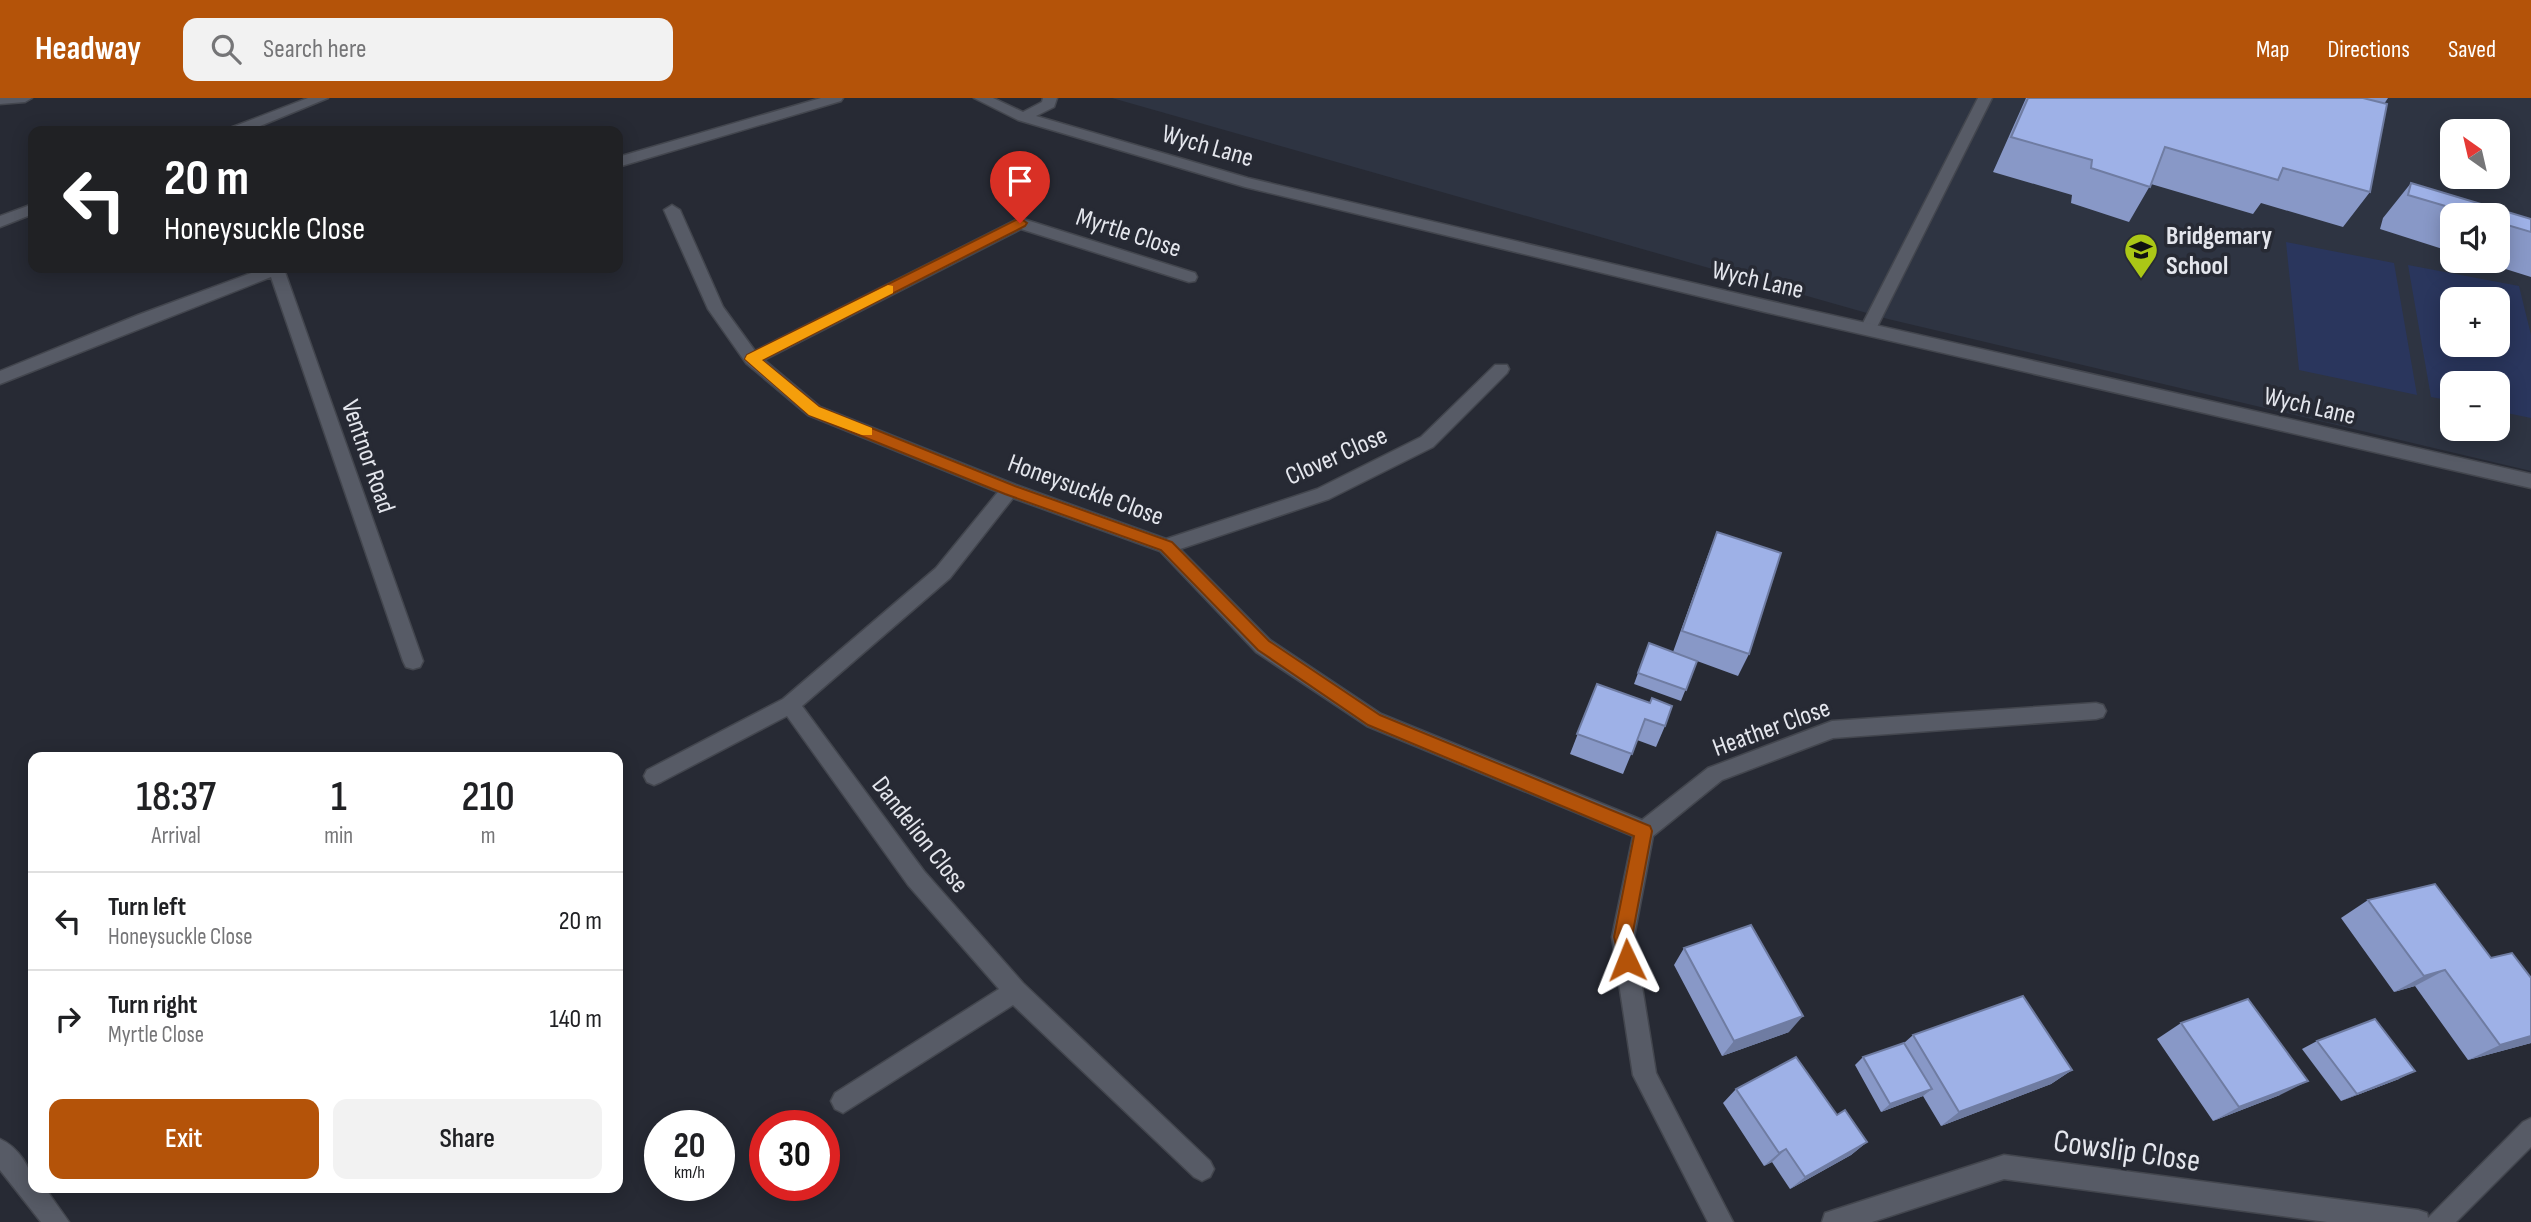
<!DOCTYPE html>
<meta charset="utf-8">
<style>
body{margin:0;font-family:"Sofia Sans Condensed",sans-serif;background:#f2f2f2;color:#202124;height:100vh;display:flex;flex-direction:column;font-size:26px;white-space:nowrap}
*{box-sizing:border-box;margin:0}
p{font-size:23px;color:#757577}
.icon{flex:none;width:38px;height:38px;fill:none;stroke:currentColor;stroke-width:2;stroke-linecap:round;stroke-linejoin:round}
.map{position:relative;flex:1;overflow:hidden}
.details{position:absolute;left:28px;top:654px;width:595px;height:441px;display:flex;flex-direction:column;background:#fff;border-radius:14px;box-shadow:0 4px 18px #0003}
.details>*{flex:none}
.hud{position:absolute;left:28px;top:28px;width:595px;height:147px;border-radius:14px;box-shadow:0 4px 18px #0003;background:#202124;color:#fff;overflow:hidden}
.needle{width:46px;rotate:326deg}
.buttons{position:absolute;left:2440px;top:21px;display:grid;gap:14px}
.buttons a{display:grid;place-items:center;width:70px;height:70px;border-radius:14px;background:#fff;box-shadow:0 4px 18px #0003;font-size:35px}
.speed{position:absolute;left:644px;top:1012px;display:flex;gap:14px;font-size:35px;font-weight:700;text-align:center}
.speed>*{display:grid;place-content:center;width:91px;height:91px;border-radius:50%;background:#fff;box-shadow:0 4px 18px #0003;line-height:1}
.speed small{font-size:18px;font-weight:400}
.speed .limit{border:10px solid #d22;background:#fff;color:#111}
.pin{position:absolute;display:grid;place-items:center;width:60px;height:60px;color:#fff;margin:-72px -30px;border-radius:50% 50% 50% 0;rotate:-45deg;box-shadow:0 0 7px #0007}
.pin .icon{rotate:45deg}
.me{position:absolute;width:77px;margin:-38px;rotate:358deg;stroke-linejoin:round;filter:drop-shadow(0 0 5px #0008)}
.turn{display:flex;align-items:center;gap:24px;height:147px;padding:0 21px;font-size:32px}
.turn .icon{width:91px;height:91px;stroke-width:2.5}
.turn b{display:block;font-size:49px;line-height:60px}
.eta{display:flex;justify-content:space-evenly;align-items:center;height:119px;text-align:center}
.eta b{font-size:42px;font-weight:600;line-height:49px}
.primary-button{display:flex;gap:14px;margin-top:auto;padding:14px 21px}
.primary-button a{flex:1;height:80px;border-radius:14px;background:#b45309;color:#fff;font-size:28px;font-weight:600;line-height:80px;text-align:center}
.primary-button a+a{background:#f2f2f2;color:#202124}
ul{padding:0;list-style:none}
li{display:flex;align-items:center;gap:21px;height:98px;padding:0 21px;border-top:2px solid #e0e0e0}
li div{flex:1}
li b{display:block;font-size:26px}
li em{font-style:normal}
header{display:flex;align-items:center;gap:42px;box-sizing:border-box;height:98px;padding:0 35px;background:#b45309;color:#fff}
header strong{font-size:33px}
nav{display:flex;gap:38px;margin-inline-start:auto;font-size:24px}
.search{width:490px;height:63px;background:#f2f2f2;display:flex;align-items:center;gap:18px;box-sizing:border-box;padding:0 24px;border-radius:14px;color:#757577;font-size:26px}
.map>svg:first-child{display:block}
.built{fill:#2e3442;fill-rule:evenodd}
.green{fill:#2a365d;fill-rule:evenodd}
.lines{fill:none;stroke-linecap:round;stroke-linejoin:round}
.service-casing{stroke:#43464e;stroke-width:3}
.minor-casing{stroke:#43464e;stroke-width:3}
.tertiary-casing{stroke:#43464e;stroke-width:3}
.service{fill:#575b66;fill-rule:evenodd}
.minor{fill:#575b66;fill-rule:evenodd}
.tertiary{fill:#575b66;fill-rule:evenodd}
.wall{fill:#8898c7}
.shaded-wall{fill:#6f7ca2}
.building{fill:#9eb1e7;stroke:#6f7ca2;stroke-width:2}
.route{fill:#b45309;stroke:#753606;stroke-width:2}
.slow{fill:#f59e0b}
.labels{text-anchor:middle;stroke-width:7;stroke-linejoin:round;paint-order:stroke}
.street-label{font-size:26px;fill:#e4e6ed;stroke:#272a34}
.poi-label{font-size:26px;font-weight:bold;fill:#e4e6ed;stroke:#272a34;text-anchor:start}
.near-street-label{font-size:32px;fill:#e4e6ed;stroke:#272a34}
</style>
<header>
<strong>Headway</strong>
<div class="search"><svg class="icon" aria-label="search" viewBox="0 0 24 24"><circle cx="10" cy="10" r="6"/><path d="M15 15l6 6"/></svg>Search here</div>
<nav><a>Map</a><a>Directions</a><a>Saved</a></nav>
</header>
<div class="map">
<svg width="2531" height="1124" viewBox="0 0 2531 1124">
<rect width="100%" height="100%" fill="#272a34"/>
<path class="built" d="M1112,0H2531V373L1888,221ZM2452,33H2497V79H2452ZM2452,117H2497V163H2452ZM2452,201H2497V247H2452ZM2452,285H2497V331H2452Z"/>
<path class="green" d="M2286,144L2394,165L2417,297L2299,272Z
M2408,167L2519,188L2531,237V320L2497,313V285H2452V303L2431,299ZM2452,201H2497V247H2452Z"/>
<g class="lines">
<g class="service-casing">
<path id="service" d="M308,0H328L248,33H228L230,30Z
M1978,0H1992L1876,231L1874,235H1862L1860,231Z
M33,106V116L0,129V118Z"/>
</g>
<g class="minor-casing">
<path id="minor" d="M0,0H32L25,4L0,6Z
M821,0H843L841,3L618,69V59Z
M974,0H993L1023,14L1042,4L1043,0H1057L1054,9L1036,18L1248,80L1765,202L2531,376V390L1765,214L1245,89L1018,22Z
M672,107L680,112L723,209L755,253L1020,120L1195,175L1197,179L1195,183L1189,184L1021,131L764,262L820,309L1016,387L1166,441L1317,391L1421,339L1495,267H1507L1509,271L1507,275L1433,349L1329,401L1180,451L1270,542L1381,616L1642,722L1708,670L1832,623L2096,605L2103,607L2106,613L2103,619L2096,621L1833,640L1722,682L1653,738L1634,839L1656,975L1733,1124H1708L1633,977L1612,839L1633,738L1367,628L1256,554L1160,453L1013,400L950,480L802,608L924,773L1023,885L1210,1063L1214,1071L1210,1079L1202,1083L1194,1079L1013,907L843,1015L835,1011L831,1003L835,995L999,891L908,787L787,618L661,684L654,687L647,684L644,678L647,672L783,601L936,470L998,394L808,317L746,265L708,211L664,112Z
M265,170H288L285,174L423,563L420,569L413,571L406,569L403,563L271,179L0,286V273L138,217Z
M2531,1020V1049L2456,1124H2327L2004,1081L1872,1124H1822L1825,1115L1834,1112L2004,1057L2418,1112L2427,1115L2428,1120L2523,1024Z"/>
</g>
<g class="tertiary-casing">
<path id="tertiary" d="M0,1041C18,1049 33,1071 33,1090H45L69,1124H41L0,1072Z"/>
</g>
<use href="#service" class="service"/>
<use href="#minor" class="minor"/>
<use href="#tertiary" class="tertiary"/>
</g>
<path class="wall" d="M2026,0H2388L2384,6L2370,94L2343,129L2261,105L2253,116L2151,86L2129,124L2071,105L2072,97L1993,74Z
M2411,85L2531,121V179L2480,163H2497V117H2452V154L2380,131L2383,120Z
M1717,434L1749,556L1738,578L1697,563L1681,603L1634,586L1649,545L1673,554L1708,457Z
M1597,586L1665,628L1656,649L1637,642L1623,676L1570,656Z
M2368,802L2531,880V945L2468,962L2415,888L2394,894L2341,820Z
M1684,850L1789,934L1722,958L1674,867Z
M2181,925L2280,997L2213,1023L2157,941Z
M1913,937L2072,972L2051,986L1941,1028L1923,998L1881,1014L1855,967L1863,959L1904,945Z
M2317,943L2399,981L2341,1003L2302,951Z
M1736,991L1837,1017L1867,1044L1851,1057L1790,1091L1772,1064L1764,1068L1723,1005Z"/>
<path class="shaded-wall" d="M2445,872L2415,888L2394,894L2424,878Z
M1803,918L1789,934L1722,958L1734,943Z
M2531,938V945L2468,962L2500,947Z
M2072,972L2051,986L1941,1028L1959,1014Z
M2415,973L2399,981L2341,1003L2357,996Z
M2308,983L2280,997L2213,1023L2239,1009Z
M1932,991L1923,998L1881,1014L1890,1006Z
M1867,1044L1851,1057L1790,1091L1805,1079Z
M1786,1051L1772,1064L1764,1068L1779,1055Z"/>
<path class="building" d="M2028,0H2363L2387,6L2370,94L2283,70L2278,82L2165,49L2150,89L2091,70L2092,62L2011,39Z
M2411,85L2531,121V134L2497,124V117H2476L2408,97Z
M1717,434L1781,455L1749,556L1682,533Z
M1649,545L1697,563L1686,592L1638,575Z
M1597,586L1650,605L1652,600L1672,608L1665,628L1645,621L1632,656L1577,636Z
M2435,786L2491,860L2512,855L2531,880V938L2500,947L2445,872L2424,878L2368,802Z
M1751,827L1803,918L1734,943L1684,850Z
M2023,898L2072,972L1959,1014L1913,937Z
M2248,901L2308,983L2239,1009L2181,925Z
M2375,921L2415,973L2357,996L2317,943Z
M1904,945L1932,991L1890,1006L1863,959Z
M1796,959L1837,1017L1845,1012L1867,1044L1805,1079L1786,1051L1779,1055L1736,991Z"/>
<path class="route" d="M1020,120L1027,125L1025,128L762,262L819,309L1015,388L1172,444L1269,543L1380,617L1650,728L1652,733L1632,839L1636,862L1633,868L1627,870L1621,868L1614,839L1634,738L1368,627L1258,552L1161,452L1005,396L809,317L745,261L747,257Z"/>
<path class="slow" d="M888,187L893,188V195L762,262L819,309L872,330V337H862L809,317L745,261L747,257Z"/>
<defs>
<g id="school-pin" transform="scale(1.75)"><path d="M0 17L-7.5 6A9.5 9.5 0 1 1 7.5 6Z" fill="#abc716" stroke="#272a34"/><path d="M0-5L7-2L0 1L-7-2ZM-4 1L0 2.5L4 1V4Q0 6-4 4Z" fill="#111"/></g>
</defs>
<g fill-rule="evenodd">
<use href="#school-pin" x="2141" y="152"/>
</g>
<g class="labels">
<g class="street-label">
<text transform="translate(1208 47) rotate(16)" y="9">Wych Lane</text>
<text transform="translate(1129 134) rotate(18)" y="9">Myrtle Close</text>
<text transform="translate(1758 181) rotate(13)" y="9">Wych Lane</text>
<text transform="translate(2310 307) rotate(13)" y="9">Wych Lane</text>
<text transform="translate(1336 357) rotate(-24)" y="9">Clover Close</text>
<text transform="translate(369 358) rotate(71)" y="9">Ventnor Road</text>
<text transform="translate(1086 391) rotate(20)" y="9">Honeysuckle Close</text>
<text transform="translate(1771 629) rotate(-20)" y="9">Heather Close</text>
<text transform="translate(921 736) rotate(52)" y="9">Dandelion Close</text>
</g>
<g class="poi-label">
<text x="2166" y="146">Bridgemary<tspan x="2166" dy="30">School</tspan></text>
</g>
<g class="near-street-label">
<text transform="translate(2127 1052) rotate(8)" y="11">Cowslip Close</text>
</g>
</g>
</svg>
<div class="buttons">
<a><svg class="needle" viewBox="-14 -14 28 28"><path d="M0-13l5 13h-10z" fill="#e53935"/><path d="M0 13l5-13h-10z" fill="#757577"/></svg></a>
<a><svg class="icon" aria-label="sound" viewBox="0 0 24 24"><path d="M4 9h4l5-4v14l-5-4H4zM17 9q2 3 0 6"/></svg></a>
<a>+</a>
<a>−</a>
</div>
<div class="speed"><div>20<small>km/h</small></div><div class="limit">30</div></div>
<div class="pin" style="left:1020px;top:125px;background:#d93025"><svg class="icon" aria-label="arrive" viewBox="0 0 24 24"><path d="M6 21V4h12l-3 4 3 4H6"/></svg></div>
<svg class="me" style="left:1627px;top:862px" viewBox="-20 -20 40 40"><path d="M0-17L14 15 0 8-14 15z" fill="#b45309" stroke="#fff" stroke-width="4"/></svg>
<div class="hud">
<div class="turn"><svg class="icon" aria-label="left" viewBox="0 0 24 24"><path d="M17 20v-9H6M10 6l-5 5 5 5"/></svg><div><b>20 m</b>Honeysuckle Close</div></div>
</div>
<section class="details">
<div class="eta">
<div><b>18:37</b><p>Arrival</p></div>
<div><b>1</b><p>min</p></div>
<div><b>210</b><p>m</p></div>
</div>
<ul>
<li><svg class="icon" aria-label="left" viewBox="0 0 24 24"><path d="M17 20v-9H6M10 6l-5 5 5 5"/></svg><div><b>Turn left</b><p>Honeysuckle Close</p></div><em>20 m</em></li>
<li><svg class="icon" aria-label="right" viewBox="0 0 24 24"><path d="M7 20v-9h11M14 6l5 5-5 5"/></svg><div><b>Turn right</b><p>Myrtle Close</p></div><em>140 m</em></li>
</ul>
<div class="primary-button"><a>Exit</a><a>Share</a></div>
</section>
</div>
